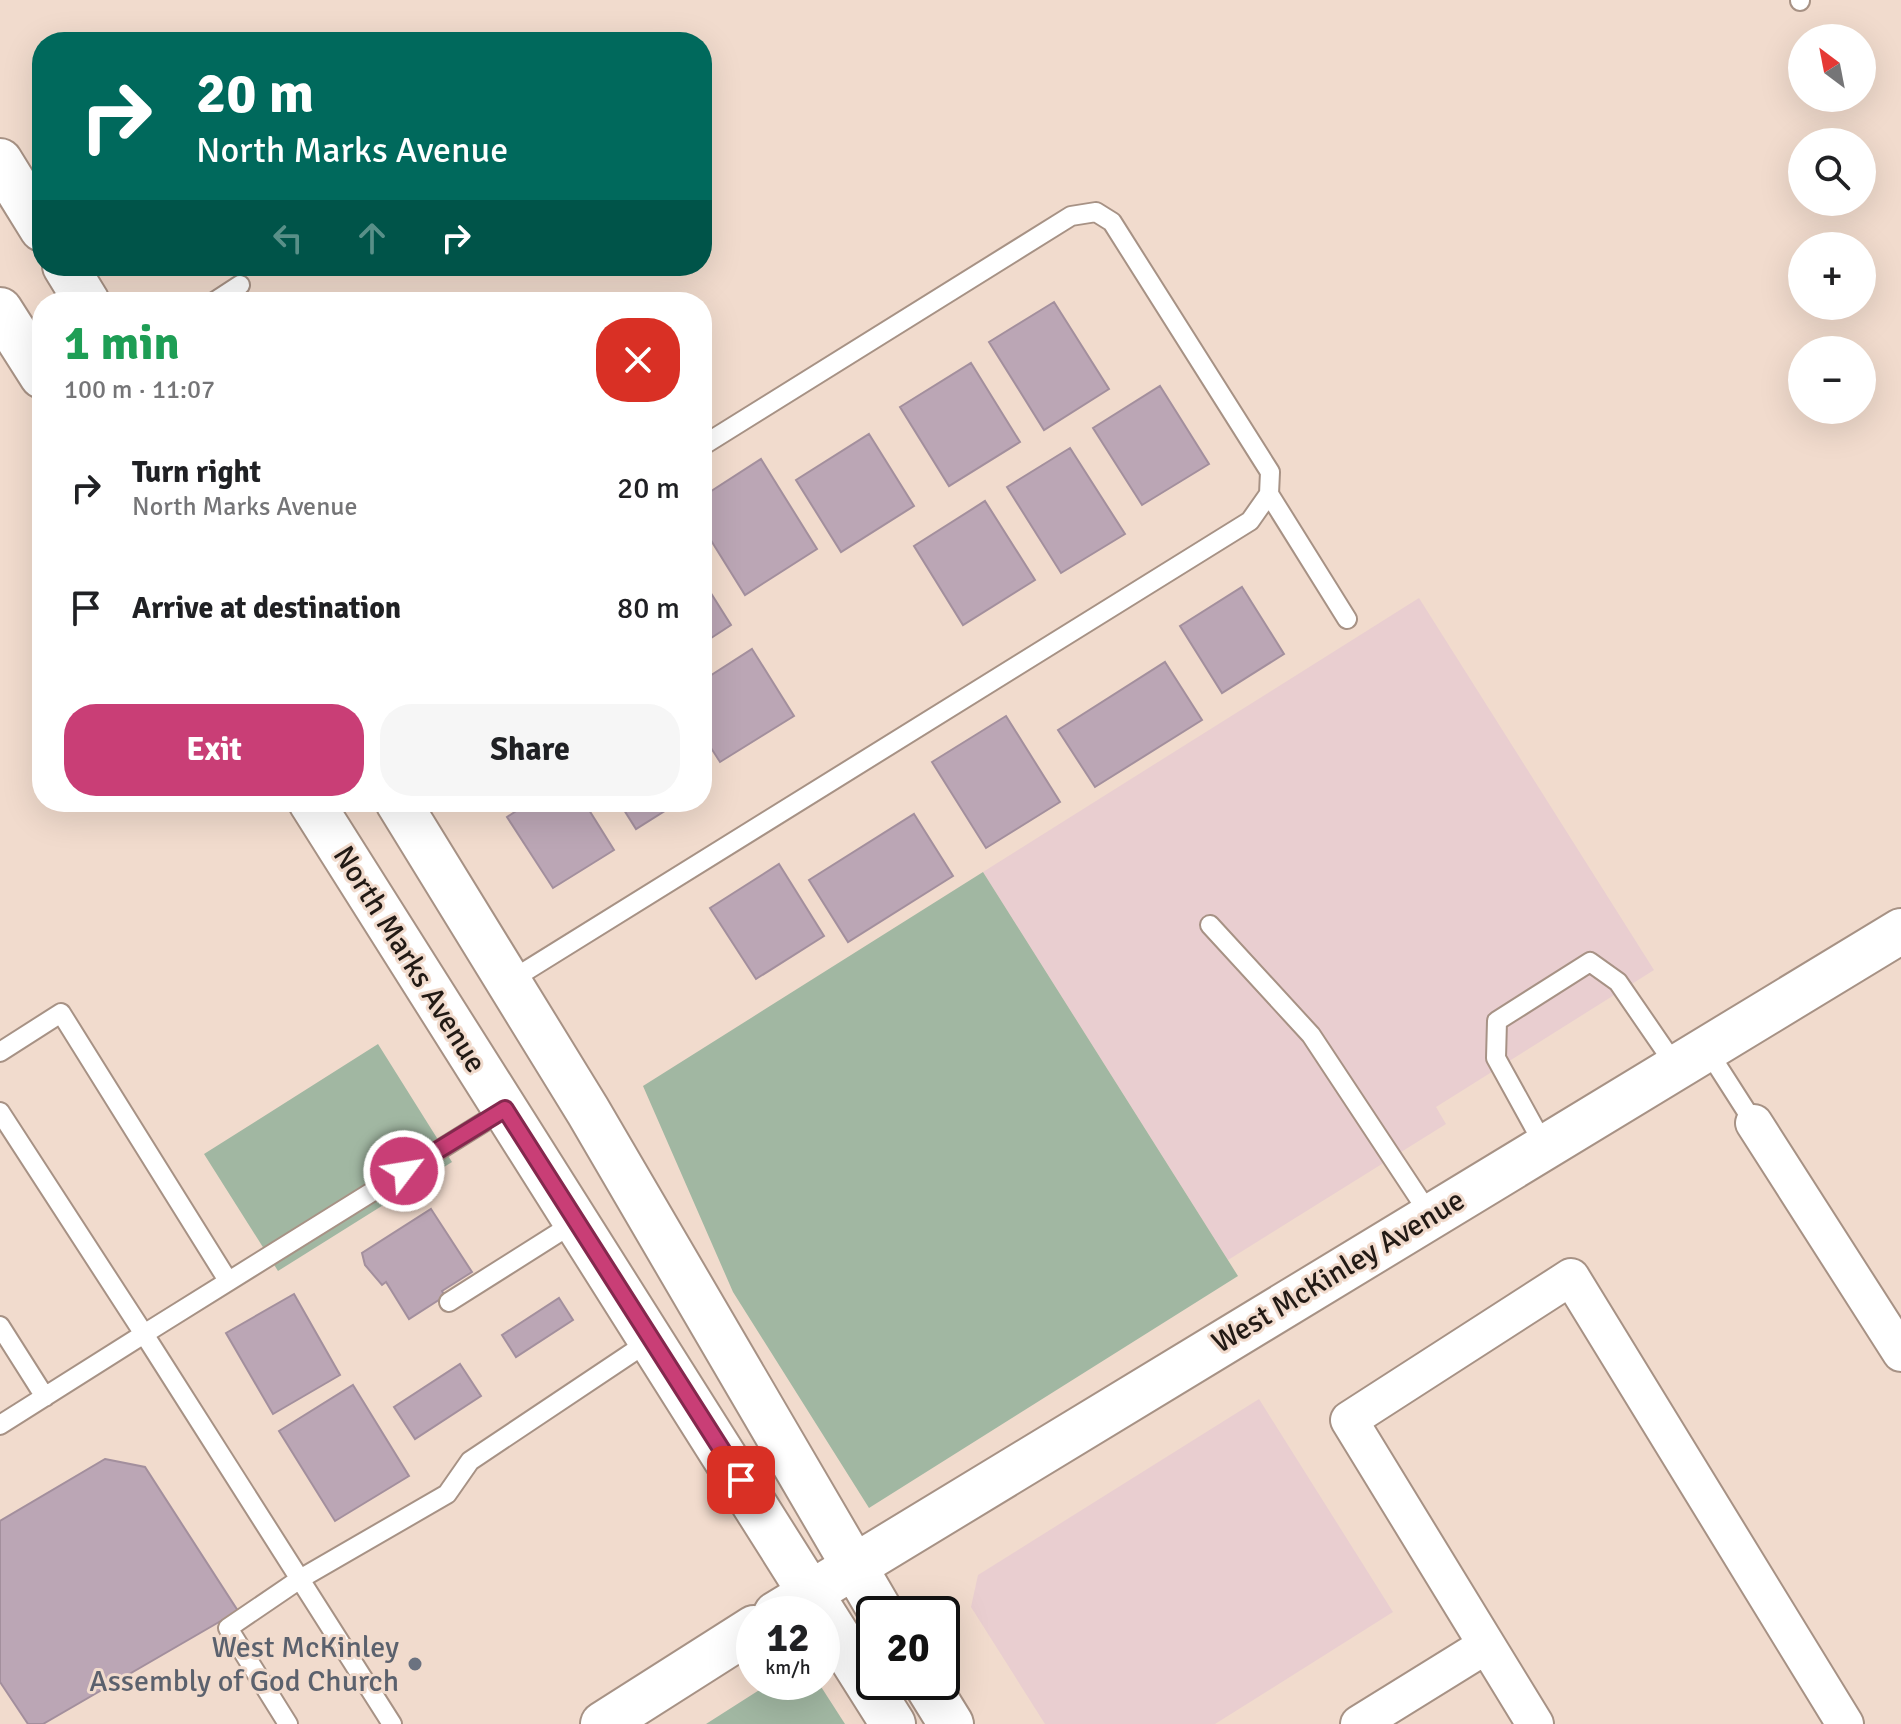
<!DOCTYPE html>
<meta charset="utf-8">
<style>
body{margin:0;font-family:Signika,sans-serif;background:#f6f6f6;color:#202124;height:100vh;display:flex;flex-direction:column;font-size:30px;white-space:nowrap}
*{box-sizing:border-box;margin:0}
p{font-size:26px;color:#757577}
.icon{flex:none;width:44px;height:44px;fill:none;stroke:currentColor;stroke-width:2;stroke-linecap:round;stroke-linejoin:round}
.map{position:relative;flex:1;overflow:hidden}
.drawer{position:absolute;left:32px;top:292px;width:680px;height:520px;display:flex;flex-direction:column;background:#fff;border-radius:32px;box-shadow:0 8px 32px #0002}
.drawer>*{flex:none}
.guide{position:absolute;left:32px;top:32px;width:680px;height:244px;border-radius:32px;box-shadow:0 8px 32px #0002;background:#00695c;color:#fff;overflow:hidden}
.needle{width:52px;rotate:328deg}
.controls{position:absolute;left:1788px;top:24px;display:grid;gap:16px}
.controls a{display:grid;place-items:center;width:88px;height:88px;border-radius:50%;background:#fff;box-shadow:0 8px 32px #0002;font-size:40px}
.speed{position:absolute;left:736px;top:1596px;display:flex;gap:16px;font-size:40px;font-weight:700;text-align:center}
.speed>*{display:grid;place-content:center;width:104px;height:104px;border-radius:50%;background:#fff;box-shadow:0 8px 32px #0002;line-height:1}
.speed small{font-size:20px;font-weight:400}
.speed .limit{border:4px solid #111;border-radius:12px;background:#fff;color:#111}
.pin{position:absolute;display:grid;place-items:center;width:68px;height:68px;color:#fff;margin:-34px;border-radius:16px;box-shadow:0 4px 12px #0006}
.me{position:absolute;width:88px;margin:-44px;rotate:59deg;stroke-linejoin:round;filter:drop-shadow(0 0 6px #0008)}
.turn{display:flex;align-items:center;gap:28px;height:168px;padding:0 32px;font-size:36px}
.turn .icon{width:104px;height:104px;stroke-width:2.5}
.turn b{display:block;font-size:56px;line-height:68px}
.lanes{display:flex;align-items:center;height:76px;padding:0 32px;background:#0003;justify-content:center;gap:40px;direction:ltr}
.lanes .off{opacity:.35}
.round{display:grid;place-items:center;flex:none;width:84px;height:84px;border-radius:32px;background:#f6f6f6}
.headline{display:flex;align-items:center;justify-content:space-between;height:136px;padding:0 32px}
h1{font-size:48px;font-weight:700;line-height:60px;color:#1e9e55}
.button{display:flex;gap:16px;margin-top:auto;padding:16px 32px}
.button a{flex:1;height:92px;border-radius:32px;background:#c93e76;color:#fff;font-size:32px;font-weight:700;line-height:92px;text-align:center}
.button a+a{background:#f6f6f6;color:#202124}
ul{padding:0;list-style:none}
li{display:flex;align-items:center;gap:24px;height:120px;padding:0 32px}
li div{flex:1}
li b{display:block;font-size:30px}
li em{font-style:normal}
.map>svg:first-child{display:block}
.commercial{fill:#e9ced0}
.green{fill:#a1b7a2}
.building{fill:#bba6b5;stroke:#a38f9d;stroke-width:2}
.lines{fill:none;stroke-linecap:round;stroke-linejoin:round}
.service-casing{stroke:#a79285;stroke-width:22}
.minor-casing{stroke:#a79285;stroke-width:40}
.secondary-casing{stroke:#a79285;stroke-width:48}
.service{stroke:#fff;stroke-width:18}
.minor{stroke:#fff;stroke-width:36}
.secondary{stroke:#fff;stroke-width:44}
.route-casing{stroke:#83284d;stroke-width:20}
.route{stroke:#c93e76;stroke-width:14}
.worship-dot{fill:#6b7280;stroke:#f1dbcd;stroke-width:3}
.labels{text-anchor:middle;stroke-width:6;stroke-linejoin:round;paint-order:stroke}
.street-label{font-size:30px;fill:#221a15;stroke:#f1dbcd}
.worship-label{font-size:30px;fill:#5b616d;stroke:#f1dbcd;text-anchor:end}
</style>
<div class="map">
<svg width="1901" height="1724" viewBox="0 0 1901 1724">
<rect width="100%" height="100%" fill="#f1dbcd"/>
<path class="commercial" d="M1419,598L1654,970L1436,1107L1446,1124L1228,1260L983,872Z
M1259,1399L1393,1612L1215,1724H1045L971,1607L978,1575Z"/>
<path class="green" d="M983,872L1238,1276L869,1508L733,1292L643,1086Z
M378,1044L452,1162L278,1271L204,1154Z
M772,1682H818L845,1724H706Z"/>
<path class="building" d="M1054,302L1109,389L1044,430L989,342Z
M971,363L1020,442L949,486L900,407Z
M1160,386L1209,464L1142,505L1093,428Z
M869,434L914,506L841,552L796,480Z
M1070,448L1125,534L1061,573L1007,487Z
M761,459L817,549L745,595L702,526V497Z
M985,501L1035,580L963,625L914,546Z
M702,579L731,625L702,644Z
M1242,587L1284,654L1222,693L1180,626Z
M752,649L794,716L720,762L702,734V681Z
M1165,662L1202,720L1095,787L1058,730Z
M1006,716L1060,802L986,848L932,762Z
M530,802H584L614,850L553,888L507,817Z
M619,802H679L636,829Z
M914,814L953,876L848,942L809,880Z
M779,864L824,936L756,979L710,908Z
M431,1209L472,1272L442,1291L445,1296L409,1319L386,1282L382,1285L365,1265L362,1253Z
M294,1294L340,1375L273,1414L226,1333Z
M559,1298L573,1320L516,1357L502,1335Z
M460,1364L481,1396L415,1439L394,1407Z
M353,1385L409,1476L335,1521L279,1431Z
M105,1459L145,1467L238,1611L43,1724H28L0,1682V1521Z"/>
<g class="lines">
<g class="service-casing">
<path id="service" d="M1800,0V1
M214,302L240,285
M1269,494L1347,619
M1210,925L1311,1035L1430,1215
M508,982L1250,521L1269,494L1270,472L1112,222L1096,212L1071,216L702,446
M1706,1048L1754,1123
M0,1052L61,1013L227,1279
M0,1112L144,1334L0,1425
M1544,1145L1496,1058L1497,1021L1590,962L1618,982L1675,1065
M449,1302L577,1221
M0,1326L45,1397
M288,1724L228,1628L300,1579L447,1494L470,1461L651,1340
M392,1724L144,1334L505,1109"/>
</g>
<g class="minor-casing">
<path id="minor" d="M1754,1123L1901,1353
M1359,1724L1485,1646
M1535,1724L1349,1420L1571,1277L1845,1724"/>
</g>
<g class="secondary-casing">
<path id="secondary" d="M0,161L42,229
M65,266L87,302
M0,310L42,376
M311,802L893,1724
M398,802L588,1111L882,1614
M776,1614L1901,931
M925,1682L951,1724
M603,1724L754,1628"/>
</g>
<use href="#service" class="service"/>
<use href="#minor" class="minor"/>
<use href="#secondary" class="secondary"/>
</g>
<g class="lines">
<g class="route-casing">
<path id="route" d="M404,1171L505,1109L741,1480"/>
</g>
<use href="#route" class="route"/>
</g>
<circle class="worship-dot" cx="415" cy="1664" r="8"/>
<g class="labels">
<g class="street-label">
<text transform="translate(410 959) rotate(58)" y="10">North Marks Avenue</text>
<text transform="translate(1338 1271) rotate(-31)" y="10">West McKinley Avenue</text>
</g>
<g class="worship-label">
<text x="399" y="1657">West McKinley<tspan x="399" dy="34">Assembly of God Church</tspan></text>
</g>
</g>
</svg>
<div class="controls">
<a><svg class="needle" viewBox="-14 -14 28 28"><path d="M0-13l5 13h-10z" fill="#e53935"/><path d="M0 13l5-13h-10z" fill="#757577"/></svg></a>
<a><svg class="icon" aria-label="search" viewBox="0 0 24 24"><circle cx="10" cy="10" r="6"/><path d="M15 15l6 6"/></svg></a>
<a>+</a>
<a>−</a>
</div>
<div class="speed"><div>12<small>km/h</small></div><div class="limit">20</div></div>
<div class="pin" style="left:741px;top:1480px;background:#d93025"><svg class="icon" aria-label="arrive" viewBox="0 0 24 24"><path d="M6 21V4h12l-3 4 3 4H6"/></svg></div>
<svg class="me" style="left:404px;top:1171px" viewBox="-20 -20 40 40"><circle r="17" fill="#c93e76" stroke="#fff" stroke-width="3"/><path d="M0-11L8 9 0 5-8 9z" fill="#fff"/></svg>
<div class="guide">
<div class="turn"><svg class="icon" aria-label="right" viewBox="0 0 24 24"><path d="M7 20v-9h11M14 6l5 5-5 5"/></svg><div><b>20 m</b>North Marks Avenue</div></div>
<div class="lanes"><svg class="icon off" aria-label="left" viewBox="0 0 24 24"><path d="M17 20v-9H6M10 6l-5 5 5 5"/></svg><svg class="icon off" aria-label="ahead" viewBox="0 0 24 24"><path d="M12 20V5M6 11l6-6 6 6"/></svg><svg class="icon" aria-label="right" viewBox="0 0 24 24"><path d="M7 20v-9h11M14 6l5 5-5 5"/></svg></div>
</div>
<section class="drawer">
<div class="headline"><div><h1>1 min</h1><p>100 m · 11:07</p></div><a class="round" style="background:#d93025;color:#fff"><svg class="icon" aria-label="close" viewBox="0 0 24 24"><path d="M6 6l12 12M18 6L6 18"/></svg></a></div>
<ul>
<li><svg class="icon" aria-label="right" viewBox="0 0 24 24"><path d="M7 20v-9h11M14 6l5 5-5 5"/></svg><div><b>Turn right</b><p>North Marks Avenue</p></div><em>20 m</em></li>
<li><svg class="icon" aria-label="arrive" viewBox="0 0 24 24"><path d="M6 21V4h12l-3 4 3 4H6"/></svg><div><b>Arrive at destination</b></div><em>80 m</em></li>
</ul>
<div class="button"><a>Exit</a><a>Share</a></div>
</section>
</div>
